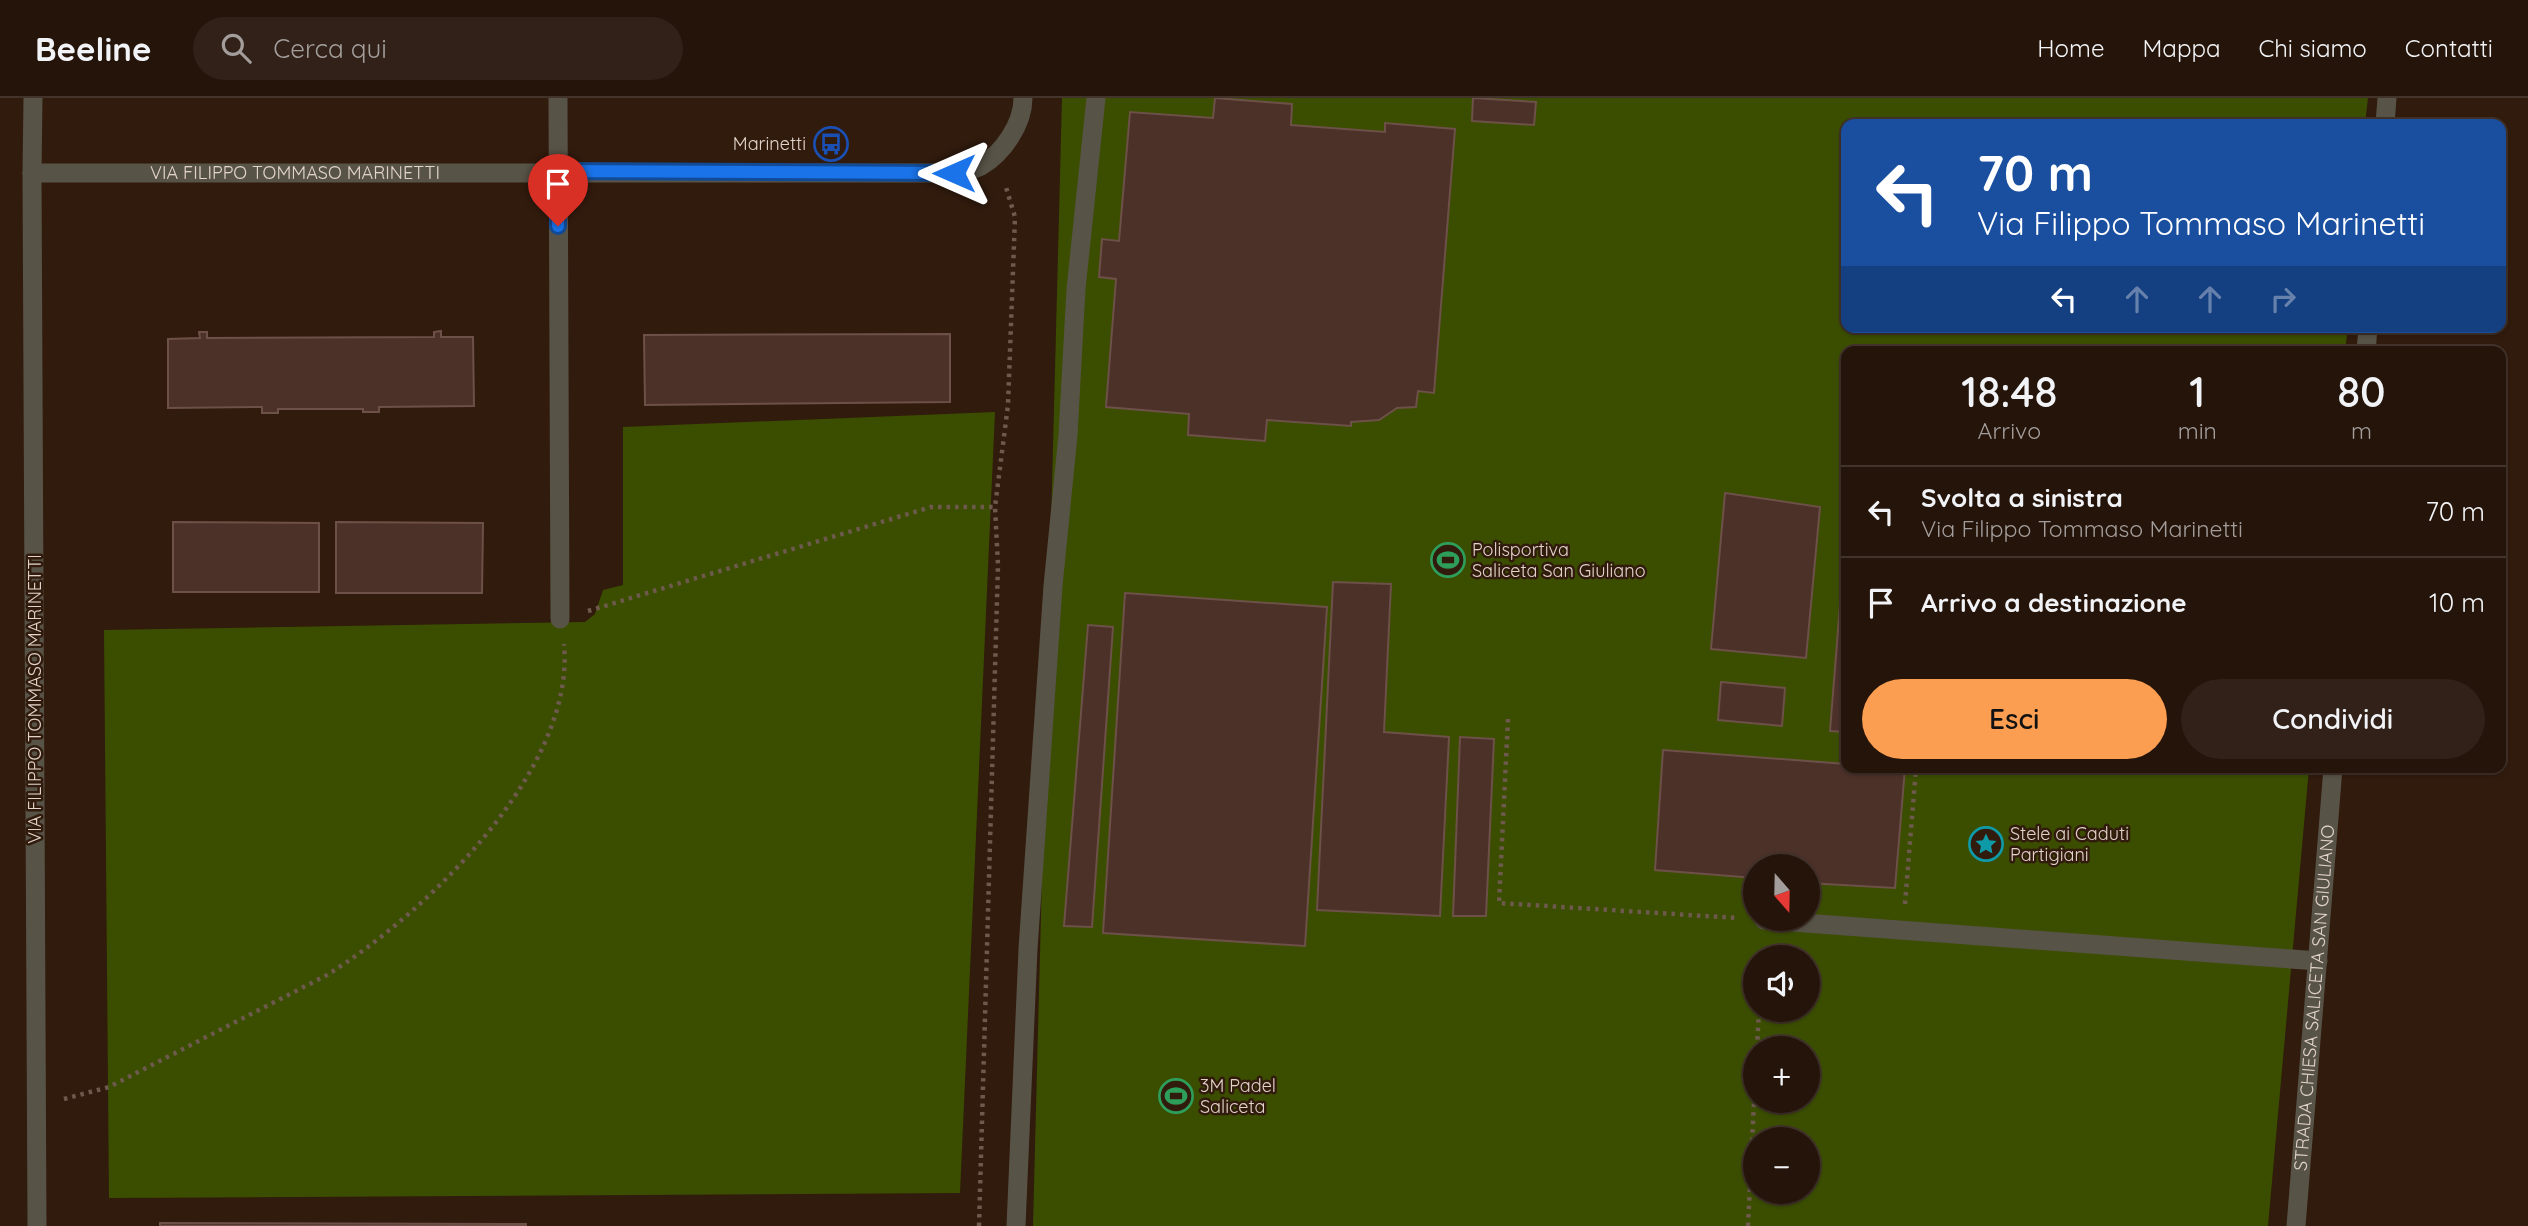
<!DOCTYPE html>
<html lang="it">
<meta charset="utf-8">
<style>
body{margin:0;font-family:Quicksand,sans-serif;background:#312118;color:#f1f3f6;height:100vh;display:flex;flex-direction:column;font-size:26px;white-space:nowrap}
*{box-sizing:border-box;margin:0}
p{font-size:23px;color:#a39e9c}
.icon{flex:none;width:38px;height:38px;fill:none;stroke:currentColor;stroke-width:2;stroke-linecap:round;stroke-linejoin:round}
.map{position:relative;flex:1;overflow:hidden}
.details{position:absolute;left:1841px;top:248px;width:665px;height:427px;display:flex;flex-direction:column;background:#25140a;border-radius:14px;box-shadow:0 2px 5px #0004,0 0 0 2px #42332b}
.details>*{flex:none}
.top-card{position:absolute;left:1841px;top:21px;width:665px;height:214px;border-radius:14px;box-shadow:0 2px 5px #0004,0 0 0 2px #42332b;background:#1a4fa0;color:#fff;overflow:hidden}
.needle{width:46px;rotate:160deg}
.fabs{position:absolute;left:1743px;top:756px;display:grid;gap:14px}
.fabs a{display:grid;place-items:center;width:77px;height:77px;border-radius:50%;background:#25140a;box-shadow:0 2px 5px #0004,0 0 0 2px #42332b;font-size:35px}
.pin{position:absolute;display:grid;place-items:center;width:60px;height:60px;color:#fff;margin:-72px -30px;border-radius:50% 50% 50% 0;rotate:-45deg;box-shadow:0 0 7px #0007}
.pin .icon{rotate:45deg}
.me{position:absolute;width:77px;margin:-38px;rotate:270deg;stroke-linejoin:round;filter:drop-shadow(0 0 5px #0008)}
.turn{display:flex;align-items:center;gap:24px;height:147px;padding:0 21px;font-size:32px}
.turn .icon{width:91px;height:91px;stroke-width:2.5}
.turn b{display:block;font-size:49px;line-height:60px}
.lanes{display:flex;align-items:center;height:66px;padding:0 21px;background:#0003;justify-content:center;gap:35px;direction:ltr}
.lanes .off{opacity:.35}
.eta{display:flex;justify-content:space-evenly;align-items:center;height:119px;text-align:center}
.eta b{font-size:42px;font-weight:600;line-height:49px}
.cta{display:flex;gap:14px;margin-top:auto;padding:14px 21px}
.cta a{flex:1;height:80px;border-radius:42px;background:#fb9e51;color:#111;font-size:28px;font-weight:600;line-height:80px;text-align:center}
.cta a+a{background:#312118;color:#f1f3f6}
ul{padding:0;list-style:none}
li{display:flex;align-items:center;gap:21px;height:91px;padding:0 21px;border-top:2px solid #42332b}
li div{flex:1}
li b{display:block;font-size:26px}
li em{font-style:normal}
header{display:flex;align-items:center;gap:42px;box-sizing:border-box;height:98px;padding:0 35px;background:#25140a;border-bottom:2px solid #42332b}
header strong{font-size:33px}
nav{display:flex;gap:38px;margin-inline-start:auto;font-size:24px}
.search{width:490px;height:63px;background:#312118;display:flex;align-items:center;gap:18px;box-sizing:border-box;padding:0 24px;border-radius:38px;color:#a39e9c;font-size:26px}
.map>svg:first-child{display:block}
.green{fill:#3b4e00;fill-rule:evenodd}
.building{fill:#4c3129;stroke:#6d5047;stroke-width:2}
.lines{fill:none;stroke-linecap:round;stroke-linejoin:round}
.path{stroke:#6d5a4d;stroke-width:4.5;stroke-dasharray:3.5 5;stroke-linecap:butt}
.service{stroke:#585347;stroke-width:19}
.minor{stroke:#585347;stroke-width:19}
.route-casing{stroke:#114b97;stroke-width:18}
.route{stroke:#1a73e8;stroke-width:12}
.labels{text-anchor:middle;stroke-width:5;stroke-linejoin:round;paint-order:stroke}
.poi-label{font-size:18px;fill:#e2d3ca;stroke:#311b0d;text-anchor:start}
.street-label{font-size:18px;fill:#e2d3ca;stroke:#311b0d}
</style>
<header>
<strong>Beeline</strong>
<div class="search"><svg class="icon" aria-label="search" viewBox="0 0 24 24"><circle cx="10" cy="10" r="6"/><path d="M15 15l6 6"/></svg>Cerca qui</div>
<nav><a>Home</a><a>Mappa</a><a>Chi siamo</a><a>Contatti</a></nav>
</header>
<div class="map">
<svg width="2528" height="1128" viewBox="0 0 2528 1128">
<rect width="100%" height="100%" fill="#311b0d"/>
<path class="green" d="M1062,0H2368L2365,26H1846V229H2348L2345,254H1846V670H2309L2268,1128H1033ZM1755,768H1808V821H1755ZM1755,859H1808V912H1755ZM1755,950H1808V1003H1755ZM1755,1041H1808V1094H1755Z
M995,314L960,1095L109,1100L104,532L585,524L595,516L603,492L623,487V329Z"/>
<path class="building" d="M1215,0L1292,6L1291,27L1385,34V25L1455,31L1434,295L1418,293L1416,309L1397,310L1379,322L1351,324V328L1267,322L1265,343L1188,337L1189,316L1106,309L1116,181L1099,179L1102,141L1119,143L1130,14L1213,20Z
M1473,0L1536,4L1534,27L1472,23Z
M441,233V239H473L474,308L379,309V314H363V311H278V315H262V309L168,310V241L200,240L199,234H207V240L434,239V234Z
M950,236V304L645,307L644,237Z
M1725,395L1820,409L1806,560L1711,551Z
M173,424L319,425V494H173Z
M336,424L483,425L482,495H336Z
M1843,469H1846V634L1830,633Z
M1333,484L1391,486L1384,634L1449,639L1440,818L1317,812Z
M1125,495L1327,509L1305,848L1103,835Z
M1088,527L1113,529L1092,829L1064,828Z
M1721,584L1785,590L1782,628L1718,622Z
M1460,639L1494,641L1486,818H1453Z
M1663,652L1846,666V670H1905L1895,790L1808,785V768H1755V780L1655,772Z
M160,1125L526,1126V1128H160Z"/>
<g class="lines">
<path class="path" d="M588,513L931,409H995
M1508,621L1499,805L1737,820
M1905,806L1916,670
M1757,950L1759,912
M64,1001L109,989L327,877C425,816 576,672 564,546
M979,1128L998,467L995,409L1008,307L1015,119L1005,86
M1748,1128L1755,983"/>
<path class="service" d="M1764,822L2318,863
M1016,1128L1028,851L1053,488L1068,337L1076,191L1096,0"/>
<g class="minor">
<path d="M558,0L560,521"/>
<path d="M2385,26L2387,0"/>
<path d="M32,75L33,0"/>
<path d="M2366,254L2368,229"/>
<path id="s1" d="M37,1128L32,75H954C962,73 974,72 981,68C1003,55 1023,26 1023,0"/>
<path id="s2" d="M2296,1128L2333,670"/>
</g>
</g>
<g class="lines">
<g class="route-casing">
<path id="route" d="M558,128V73L954,75"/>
</g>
<use href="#route" class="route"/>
</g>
<defs>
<g id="bus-ring" transform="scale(1.75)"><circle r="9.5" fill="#311b0d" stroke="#1a4fb4" stroke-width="1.5"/><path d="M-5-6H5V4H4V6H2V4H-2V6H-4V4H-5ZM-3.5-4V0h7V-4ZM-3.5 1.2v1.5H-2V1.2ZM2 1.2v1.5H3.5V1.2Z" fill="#1a4fb4"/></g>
<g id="stadium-ring" transform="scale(1.75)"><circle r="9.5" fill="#311b0d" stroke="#2e9e5b" stroke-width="1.5"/><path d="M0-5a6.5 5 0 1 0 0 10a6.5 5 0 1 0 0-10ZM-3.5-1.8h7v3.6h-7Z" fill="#2e9e5b"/></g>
<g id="sight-ring" transform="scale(1.75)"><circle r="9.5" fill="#311b0d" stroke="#0f9aa8" stroke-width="1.5"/><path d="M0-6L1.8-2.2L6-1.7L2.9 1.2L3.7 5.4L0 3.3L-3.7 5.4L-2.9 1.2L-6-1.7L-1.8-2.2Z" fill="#0f9aa8"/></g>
</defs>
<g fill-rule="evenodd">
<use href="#bus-ring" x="831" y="46"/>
<use href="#stadium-ring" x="1448" y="462"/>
<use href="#sight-ring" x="1986" y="746"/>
<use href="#stadium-ring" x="1176" y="998"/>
</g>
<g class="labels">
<g class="poi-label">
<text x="806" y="52" text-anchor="end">Marinetti</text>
<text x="1472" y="458">Polisportiva<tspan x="1472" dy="21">Saliceta San Giuliano</tspan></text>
<text x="2010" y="742">Stele ai Caduti<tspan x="2010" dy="21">Partigiani</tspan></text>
<text x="1200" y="994">3M Padel<tspan x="1200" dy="21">Saliceta</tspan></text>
</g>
<g class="street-label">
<text dy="6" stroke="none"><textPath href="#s1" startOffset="1316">VIA FILIPPO TOMMASO MARINETTI</textPath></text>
<text transform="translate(35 601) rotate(-90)" y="6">VIA FILIPPO TOMMASO MARINETTI</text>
<text dy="6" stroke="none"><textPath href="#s2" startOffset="229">STRADA CHIESA SALICETA SAN GIULIANO</textPath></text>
</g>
</g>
</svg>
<div class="fabs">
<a><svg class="needle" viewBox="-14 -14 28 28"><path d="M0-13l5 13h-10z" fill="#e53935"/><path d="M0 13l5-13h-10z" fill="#a39e9c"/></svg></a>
<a><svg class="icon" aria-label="sound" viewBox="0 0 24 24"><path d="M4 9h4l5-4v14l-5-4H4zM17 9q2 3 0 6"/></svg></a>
<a>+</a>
<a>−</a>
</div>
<div class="pin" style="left:558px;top:128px;background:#d93025"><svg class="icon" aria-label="arrive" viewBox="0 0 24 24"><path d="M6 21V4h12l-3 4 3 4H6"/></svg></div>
<svg class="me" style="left:954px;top:75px" viewBox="-20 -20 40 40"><path d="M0-17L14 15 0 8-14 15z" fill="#1a73e8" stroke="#fff" stroke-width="4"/></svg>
<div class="top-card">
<div class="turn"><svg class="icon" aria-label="left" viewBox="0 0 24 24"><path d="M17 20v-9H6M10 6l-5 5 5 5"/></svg><div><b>70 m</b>Via Filippo Tommaso Marinetti</div></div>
<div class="lanes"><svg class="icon" aria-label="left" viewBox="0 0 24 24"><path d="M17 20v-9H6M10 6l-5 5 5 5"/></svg><svg class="icon off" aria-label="ahead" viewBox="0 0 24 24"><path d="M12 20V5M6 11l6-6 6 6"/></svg><svg class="icon off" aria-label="ahead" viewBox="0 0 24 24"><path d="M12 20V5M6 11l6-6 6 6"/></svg><svg class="icon off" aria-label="right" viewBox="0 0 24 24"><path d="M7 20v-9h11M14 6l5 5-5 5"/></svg></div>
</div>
<section class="details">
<div class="eta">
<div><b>18:48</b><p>Arrivo</p></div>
<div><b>1</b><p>min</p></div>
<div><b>80</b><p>m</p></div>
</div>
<ul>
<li><svg class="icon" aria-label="left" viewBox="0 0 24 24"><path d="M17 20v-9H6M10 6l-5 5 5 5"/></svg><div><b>Svolta a sinistra</b><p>Via Filippo Tommaso Marinetti</p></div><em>70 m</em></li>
<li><svg class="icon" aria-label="arrive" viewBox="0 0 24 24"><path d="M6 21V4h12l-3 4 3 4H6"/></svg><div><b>Arrivo a destinazione</b></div><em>10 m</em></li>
</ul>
<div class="cta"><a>Esci</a><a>Condividi</a></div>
</section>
</div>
